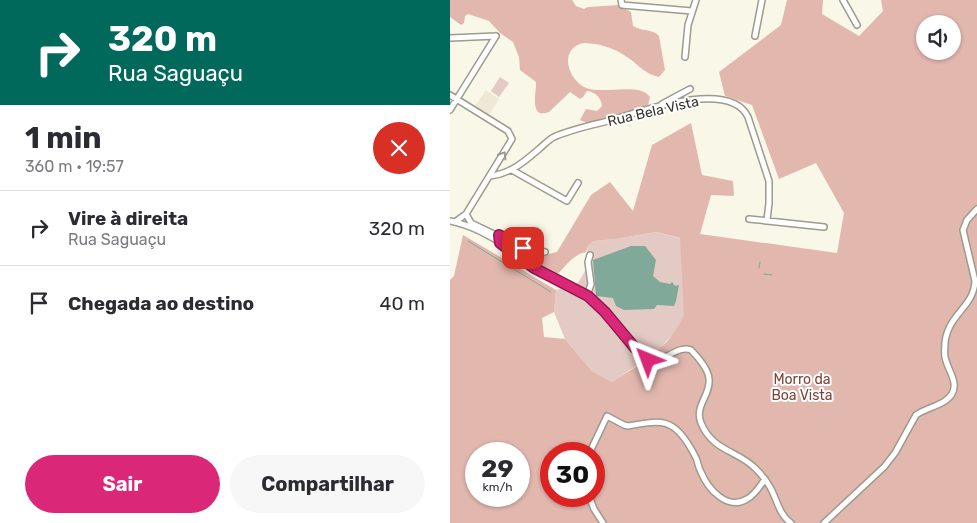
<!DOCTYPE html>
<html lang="pt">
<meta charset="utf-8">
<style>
body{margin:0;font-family:Rubik,sans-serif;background:#f7f7f7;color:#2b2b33;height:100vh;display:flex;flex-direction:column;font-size:19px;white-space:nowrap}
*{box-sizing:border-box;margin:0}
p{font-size:16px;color:#7c7c81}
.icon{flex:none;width:28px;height:28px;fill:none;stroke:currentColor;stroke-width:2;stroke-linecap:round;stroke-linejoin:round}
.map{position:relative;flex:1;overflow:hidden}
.details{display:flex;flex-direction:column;background:#fff;width:450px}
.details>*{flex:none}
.top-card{background:#00695c;color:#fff;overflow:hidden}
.fabs{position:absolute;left:466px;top:15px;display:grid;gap:10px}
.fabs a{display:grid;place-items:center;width:45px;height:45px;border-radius:50%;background:#fff;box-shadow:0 1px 4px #0004;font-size:25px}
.speed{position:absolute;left:15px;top:442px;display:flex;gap:10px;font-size:25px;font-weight:700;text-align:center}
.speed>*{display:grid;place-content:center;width:65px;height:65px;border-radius:50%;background:#fff;box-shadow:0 1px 4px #0004;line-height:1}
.speed small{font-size:12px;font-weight:400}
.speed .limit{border:8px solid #d22;background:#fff;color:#111}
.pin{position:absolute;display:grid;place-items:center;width:42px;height:42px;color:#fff;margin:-21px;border-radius:10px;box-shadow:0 2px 8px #0006}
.me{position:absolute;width:55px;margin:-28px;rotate:316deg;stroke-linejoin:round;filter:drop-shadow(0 0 4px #0008)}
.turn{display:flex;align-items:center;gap:18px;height:105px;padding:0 25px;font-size:22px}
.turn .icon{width:65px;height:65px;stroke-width:2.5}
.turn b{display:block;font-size:35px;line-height:42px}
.round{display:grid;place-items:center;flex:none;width:52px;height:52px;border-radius:26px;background:#f7f7f7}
.summary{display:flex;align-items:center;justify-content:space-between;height:85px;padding:0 25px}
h1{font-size:30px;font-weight:700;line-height:38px}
.button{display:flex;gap:10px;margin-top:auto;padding:10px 25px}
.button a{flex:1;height:58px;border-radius:30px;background:#db2777;color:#fff;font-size:20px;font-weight:700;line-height:58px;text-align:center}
.button a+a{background:#f7f7f7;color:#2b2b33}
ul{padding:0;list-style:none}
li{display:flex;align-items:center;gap:15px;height:75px;padding:0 25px;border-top:1px solid #e1e1e2}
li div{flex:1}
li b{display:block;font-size:19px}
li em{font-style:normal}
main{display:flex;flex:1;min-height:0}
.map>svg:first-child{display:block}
.built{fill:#ede9d4}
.green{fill:#e4cac4}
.forest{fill:#e1b7ae;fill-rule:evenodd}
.water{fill:#80a999}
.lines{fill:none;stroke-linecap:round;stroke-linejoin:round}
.stream{stroke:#80a999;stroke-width:1}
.street-casing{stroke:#9d9b8d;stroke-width:8}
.street{stroke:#fff;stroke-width:5}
.oneway{stroke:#999896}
.route-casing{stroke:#8e194d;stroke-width:12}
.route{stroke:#db2777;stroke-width:9}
.labels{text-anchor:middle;stroke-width:4;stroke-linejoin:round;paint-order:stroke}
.street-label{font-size:14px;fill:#33322c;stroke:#fff}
.park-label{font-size:14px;fill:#7d4439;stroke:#fff}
</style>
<main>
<section class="details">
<div class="top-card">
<div class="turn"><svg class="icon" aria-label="right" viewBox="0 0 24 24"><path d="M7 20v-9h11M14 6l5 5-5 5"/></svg><div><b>320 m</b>Rua Saguaçu</div></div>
</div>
<div class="summary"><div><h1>1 min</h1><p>360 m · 19:57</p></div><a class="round" style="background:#d93025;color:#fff"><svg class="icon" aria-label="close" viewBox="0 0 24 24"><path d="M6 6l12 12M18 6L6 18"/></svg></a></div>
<ul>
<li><svg class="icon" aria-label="right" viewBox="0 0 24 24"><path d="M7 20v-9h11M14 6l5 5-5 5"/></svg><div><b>Vire à direita</b><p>Rua Saguaçu</p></div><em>320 m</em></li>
<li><svg class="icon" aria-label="arrive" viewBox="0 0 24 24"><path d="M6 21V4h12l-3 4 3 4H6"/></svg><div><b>Chegada ao destino</b></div><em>40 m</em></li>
</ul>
<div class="button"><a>Sair</a><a>Compartilhar</a></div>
</section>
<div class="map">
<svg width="527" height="523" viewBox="0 0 527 523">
<rect width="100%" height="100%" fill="#f9f7e7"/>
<path class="built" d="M36,90L49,99L39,115L25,106Z"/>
<path class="green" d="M50,77L59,83L49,97L41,91Z
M206,232L318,262L217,340L210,350L162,382L142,371L115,339L104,312L106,290L128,283L135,271L138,246L144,241L166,239Z"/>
<path class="forest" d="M0,0H122L126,6L134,9L138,7L168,5L181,12L183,26C192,32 202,28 209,36L215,70L209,77C196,75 188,64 177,57C167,50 157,46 145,44C140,44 134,42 130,44C109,52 119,79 134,87C150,96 190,81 200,97L198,105L189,110L137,123L130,120L136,109L147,111L152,106C151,98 146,92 137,91L133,97L130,99L120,92L99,112C78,120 87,90 86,82L70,70L69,57L63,42L50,33L39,21L18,14L15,16L14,23L11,25L0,17Z
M337,0H373L372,14L409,36L433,11L431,0H527V523H0V280L4,276L13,235L106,290L104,312L92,318L94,337L115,339L142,371L162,382C193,362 218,350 234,315L230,238L206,232L166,239L144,241L138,246L136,252C122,255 115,267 106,276L86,267L75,259L107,252L141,195L160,182L183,211L202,145L241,123L252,175L283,181L284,196L261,195L250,234L387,253L394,213L366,163L329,179L302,105L275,96L269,72L331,25ZM475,24H502V51H475ZM26,454H69V496H26ZM101,454H144V496H101Z"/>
<path class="water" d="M181,246H195L206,260L203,276L210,282L220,284L222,282L225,286L229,285L226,301L224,306L207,305L204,309L174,310L166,306L163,298L146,296L143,260Z"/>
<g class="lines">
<path class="stream" d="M18,241L101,292
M309,268L310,262
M314,274L322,275"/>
<g class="street-casing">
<path id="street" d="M171,0L172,5L242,11
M393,0L407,25
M305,36L312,0
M0,38L46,36
M235,57L238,25L246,0
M0,95L58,131L62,139L16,214L5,222
M212,104L240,89
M0,110L46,36
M62,170L117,201L128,183
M40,176C60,174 74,162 89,149C94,145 98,140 104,137C122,129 143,125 162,120C192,111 280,79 298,117L319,181V203L317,220
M16,214L21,223L69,246L95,252
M299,219L374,227
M0,221C20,225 42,236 58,248C67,255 75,263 85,269C106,281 130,288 148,304C161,316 186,355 199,360C211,366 227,344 241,350C247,356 259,370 259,379C261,395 244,406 251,423C263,452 288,450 306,469C311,474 316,480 320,487C327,499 329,515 341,523
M137,296L141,284L138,262L140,255
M139,454L157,416L174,425L178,426C192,424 211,418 223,427C232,433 241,448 246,458C248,462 248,467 251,472C258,489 277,511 297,499C305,495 310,486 315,479
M139,496L144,509L153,523
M374,523L434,467L445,453L466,415C477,407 494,406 502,394C509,382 497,369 495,357C494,352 495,347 495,342C499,313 524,307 525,281L513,230L517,220L527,209"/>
</g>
<use href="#street" class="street"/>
</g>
<defs><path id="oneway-chevron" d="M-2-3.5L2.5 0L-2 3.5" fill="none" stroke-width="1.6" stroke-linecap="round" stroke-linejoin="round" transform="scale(1.25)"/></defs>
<use class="oneway" href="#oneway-chevron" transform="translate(53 155) rotate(-58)"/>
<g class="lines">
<g class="route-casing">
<path id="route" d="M73,248L49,235L50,243L84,268L138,296L155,312L185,348L198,360"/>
</g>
<use href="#route" class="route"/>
</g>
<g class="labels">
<g class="street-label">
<text transform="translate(203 111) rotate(-13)" y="5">Rua Bela Vista</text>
</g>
<g class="park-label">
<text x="352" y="384">Morro da<tspan x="352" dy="16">Boa Vista</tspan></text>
</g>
</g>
</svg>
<div class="fabs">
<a><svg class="icon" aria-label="sound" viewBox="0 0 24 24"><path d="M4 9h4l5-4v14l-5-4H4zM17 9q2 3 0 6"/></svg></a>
</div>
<div class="speed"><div>29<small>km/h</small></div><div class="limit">30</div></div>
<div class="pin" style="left:73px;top:248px;background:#d93025"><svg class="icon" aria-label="arrive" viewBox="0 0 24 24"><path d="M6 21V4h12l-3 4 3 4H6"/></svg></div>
<svg class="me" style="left:198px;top:360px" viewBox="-20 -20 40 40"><path d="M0-17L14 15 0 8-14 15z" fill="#db2777" stroke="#fff" stroke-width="4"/></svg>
</div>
</main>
